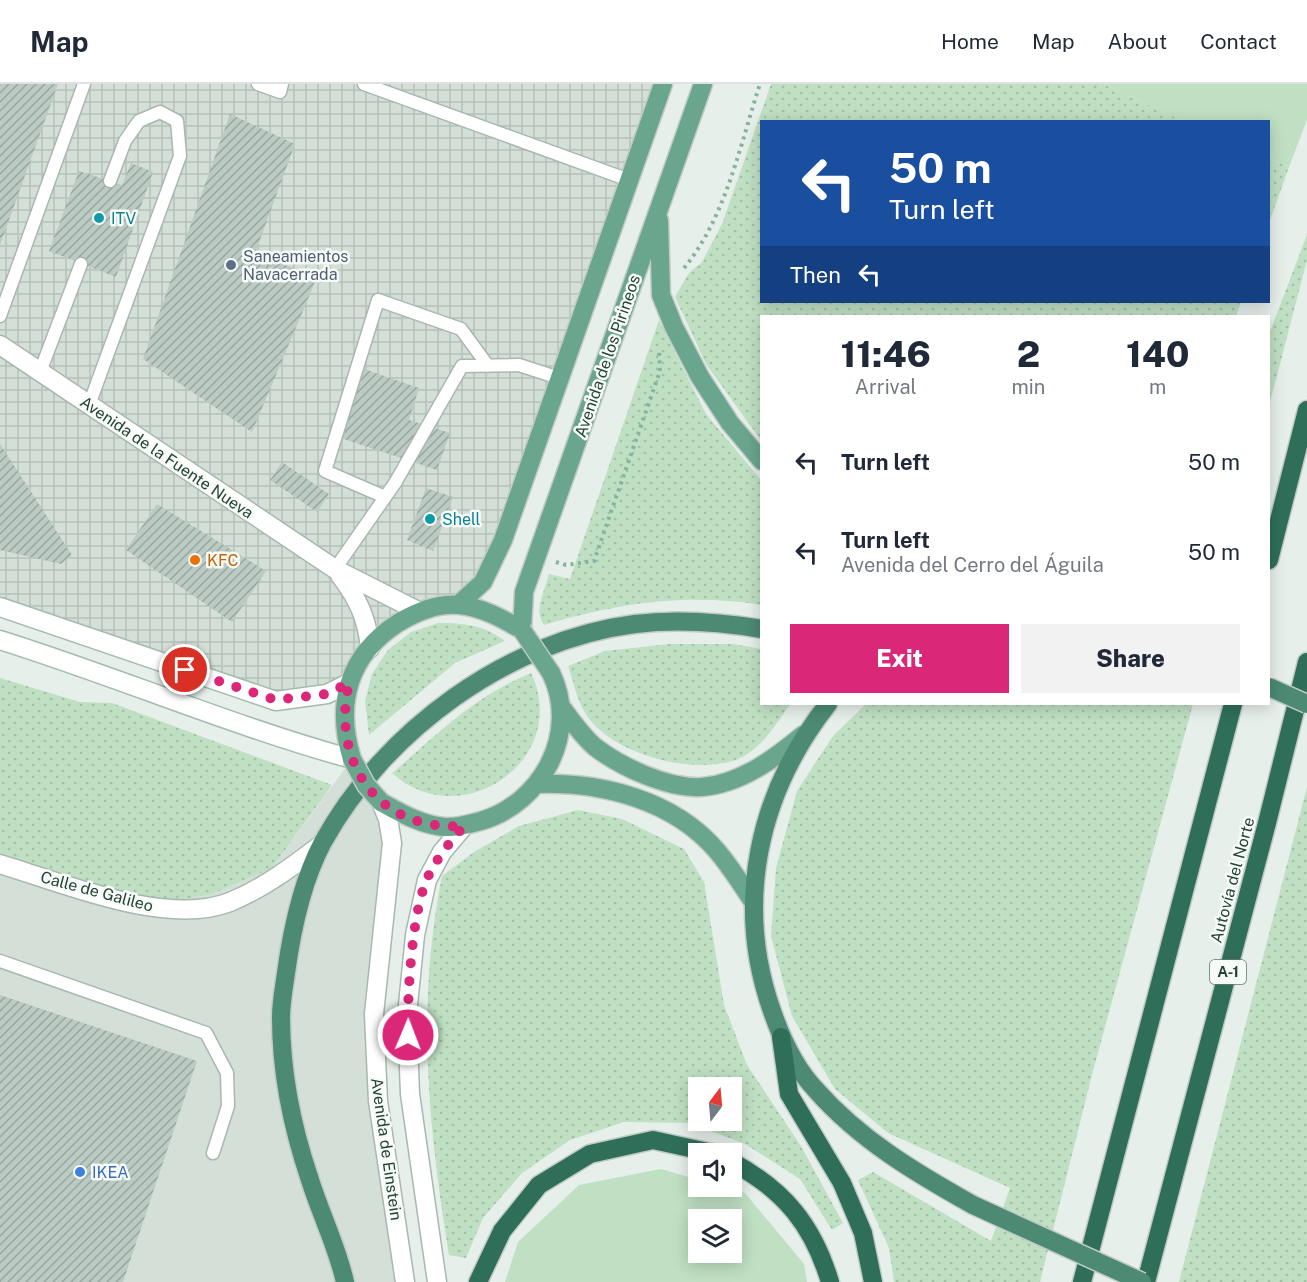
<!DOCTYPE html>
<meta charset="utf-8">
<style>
body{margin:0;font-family:"Public Sans",sans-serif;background:#f2f2f3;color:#1f2937;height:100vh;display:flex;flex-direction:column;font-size:22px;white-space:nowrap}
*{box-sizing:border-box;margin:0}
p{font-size:20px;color:#747a83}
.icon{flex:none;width:33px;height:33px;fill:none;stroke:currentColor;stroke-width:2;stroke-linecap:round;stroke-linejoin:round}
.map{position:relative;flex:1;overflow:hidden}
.side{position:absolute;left:760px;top:231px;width:510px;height:390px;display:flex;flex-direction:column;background:#fff;border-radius:0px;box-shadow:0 3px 15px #0003}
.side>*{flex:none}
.top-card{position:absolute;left:760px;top:36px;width:510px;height:183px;border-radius:0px;box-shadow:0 3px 15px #0003;background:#1a4fa0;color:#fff;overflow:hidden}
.needle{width:39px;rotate:16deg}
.fabs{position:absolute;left:688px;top:993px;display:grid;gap:12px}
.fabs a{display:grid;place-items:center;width:54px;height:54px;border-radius:0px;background:#fff;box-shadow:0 3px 15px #0003;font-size:30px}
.pin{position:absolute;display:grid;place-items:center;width:51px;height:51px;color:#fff;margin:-26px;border:3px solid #fff;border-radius:50%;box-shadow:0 2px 6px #0007}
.me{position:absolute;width:66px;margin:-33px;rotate:1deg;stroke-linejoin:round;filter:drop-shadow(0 0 4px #0008)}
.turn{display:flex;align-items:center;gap:21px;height:126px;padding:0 30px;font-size:27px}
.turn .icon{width:78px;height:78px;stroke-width:2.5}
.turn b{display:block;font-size:42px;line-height:51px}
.then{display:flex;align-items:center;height:57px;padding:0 30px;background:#0003;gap:12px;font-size:22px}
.eta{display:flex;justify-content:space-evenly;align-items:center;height:102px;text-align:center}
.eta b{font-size:36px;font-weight:800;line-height:42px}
.button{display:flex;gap:12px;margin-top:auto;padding:12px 30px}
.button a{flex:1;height:69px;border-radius:0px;background:#db2777;color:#fff;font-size:24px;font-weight:800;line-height:69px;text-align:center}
.button a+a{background:#f2f2f3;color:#1f2937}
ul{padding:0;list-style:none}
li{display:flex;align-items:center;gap:18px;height:90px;padding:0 30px}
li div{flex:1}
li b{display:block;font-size:22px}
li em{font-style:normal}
header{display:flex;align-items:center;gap:36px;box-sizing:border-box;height:84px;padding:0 30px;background:#fff;border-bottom:2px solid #e0e1e3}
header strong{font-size:28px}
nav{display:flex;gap:33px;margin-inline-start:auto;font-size:21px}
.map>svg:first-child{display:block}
.built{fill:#d4dfd8}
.industrial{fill:url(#industrial-grid)}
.grass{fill:url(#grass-dots);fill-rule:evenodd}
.park{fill:#bfe0c3;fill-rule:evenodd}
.building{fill:url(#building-hatch)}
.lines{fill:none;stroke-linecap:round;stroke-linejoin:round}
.service-casing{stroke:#a8b8b0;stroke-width:15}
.minor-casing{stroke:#a8b8b0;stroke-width:21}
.tertiary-casing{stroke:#a8b8b0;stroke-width:21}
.secondary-casing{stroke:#a4bbb0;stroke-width:21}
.primary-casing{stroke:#c2cac7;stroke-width:21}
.trunk-casing{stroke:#c2cac7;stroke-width:21}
.motorway-casing{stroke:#c2cac7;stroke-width:21}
.path{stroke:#86b39e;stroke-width:4;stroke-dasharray:3 4.5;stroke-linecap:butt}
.service{stroke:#fff;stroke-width:12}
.minor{stroke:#fff;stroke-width:18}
.tertiary{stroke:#fff;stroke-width:18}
.secondary{stroke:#fff;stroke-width:18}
.primary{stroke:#6aa58d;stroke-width:18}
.trunk{stroke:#4c8a73;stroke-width:18}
.motorway{stroke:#2f6f59;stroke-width:18}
.primary-bridge-casing{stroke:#c2cac7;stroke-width:21;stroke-linecap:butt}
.trunk-bridge-casing{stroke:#c2cac7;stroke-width:21;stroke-linecap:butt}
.primary-bridge{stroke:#6aa58d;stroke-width:18}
.trunk-bridge{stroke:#4c8a73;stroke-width:18}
.route{stroke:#db2777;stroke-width:10;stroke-dasharray:0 18}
.culture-dot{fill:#0f9aa8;stroke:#f7fbf8;stroke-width:2}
.service-dot{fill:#5c6f8a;stroke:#f7fbf8;stroke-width:2}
.food-dot{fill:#e8710a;stroke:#f7fbf8;stroke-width:2}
.shop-dot{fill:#3f7fe0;stroke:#f7fbf8;stroke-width:2}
.labels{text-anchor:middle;stroke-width:5;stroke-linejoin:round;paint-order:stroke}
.shield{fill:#f7fbf8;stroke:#637a70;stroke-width:1.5}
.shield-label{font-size:15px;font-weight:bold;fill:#244236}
.culture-label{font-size:16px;fill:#0d838f;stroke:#f7fbf8;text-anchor:start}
.service-label{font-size:16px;fill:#4e5e75;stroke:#f7fbf8;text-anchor:start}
.street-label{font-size:16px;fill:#244236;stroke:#f7fbf8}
.food-label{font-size:16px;fill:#c56008;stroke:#f7fbf8;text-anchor:start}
.shop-label{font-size:16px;fill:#366cbe;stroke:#f7fbf8;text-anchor:start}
</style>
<header>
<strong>Map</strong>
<nav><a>Home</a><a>Map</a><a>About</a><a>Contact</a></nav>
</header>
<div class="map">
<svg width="1307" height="1198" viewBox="0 0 1307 1198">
<defs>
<pattern id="industrial-grid" width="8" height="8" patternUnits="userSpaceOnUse" patternTransform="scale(1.5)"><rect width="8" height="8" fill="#d4dfd8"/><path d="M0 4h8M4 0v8" fill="none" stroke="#b6c1ba"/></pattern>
<pattern id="grass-dots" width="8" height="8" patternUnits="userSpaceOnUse" patternTransform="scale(1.5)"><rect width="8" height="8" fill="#bfe0c3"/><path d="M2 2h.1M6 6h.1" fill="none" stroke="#a4c1a8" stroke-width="1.8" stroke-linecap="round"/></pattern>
<pattern id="building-hatch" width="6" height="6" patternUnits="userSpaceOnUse" patternTransform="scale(1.5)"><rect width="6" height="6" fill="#bbcac2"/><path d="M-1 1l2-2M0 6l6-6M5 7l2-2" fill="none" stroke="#98a69e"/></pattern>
</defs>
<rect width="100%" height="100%" fill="#e6efea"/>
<path class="built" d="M352,675L388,735L374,930L405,1198H0V769L124,809L272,784Z"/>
<path class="industrial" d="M0,0H663L559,294L473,510L418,527L327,610L276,617L0,523Z"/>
<path class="grass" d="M771,0H1103L1184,37L762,38V218H1241L1236,232H762V358L706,280L675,213L689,189L702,178L722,140Z
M1269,74L1289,83L1269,139Z
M1307,151V176L1269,322V250Z
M659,236L706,330L762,397V521C683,509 620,519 544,541C533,527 545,506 549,490L570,495Z
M438,539C463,539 485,541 505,557L455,579L369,651L365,617L372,590L388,566L411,548Z
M669,560H733L762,565V620H790C777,639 761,666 738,675C693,693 605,669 583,625C576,612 573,596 568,582L605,567Z
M531,589C572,675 461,752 392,689C441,648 470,615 531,589Z
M0,594L80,618L112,619L332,701L272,784L212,810L172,817L124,809L0,769Z
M866,620H1193L1093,987L1040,1198H894L889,1164L858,1096L873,1088L991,1157L1010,1104L888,1049L835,1005L792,932L771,852L776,784L797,707L833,652Z
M1307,703V1198H1179Z
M578,726L622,735L684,765L704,798L724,921L747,981L801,1062L843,1139L832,1146L800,1095L745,1060L690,1039L624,1038L570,1056L522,1089L483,1134L466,1174L449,1171C428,1042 416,922 442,792L474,768L519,742ZM699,1004H732V1036H699Z"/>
<path class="park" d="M1103,0H1307V36L1289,83L1269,74V38L1184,37Z
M661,1085L699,1096V1102L723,1103L745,1109L804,1180L807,1198H505L518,1158L579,1101ZM699,1136H732V1168H699Z"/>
<path class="building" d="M0,0H58L0,161Z
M230,30L295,60L254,172L318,191L252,348L143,275Z
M131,79L153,88L116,193L49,167L79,87L122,101Z
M364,285L419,304L409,336L450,349L437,386L329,350L341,313L354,317Z
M0,360L72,471L61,480L0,466Z
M282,378L329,410L317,428L270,396Z
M426,404L453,413L433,467L407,456Z
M157,420L266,487L232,538L126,466Z
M0,911L197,977L123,1198H0Z"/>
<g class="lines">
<g class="service-casing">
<path id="service" d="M258,0L280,8L282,0
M364,0L629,96
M0,232L84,0
M40,288L81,180
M89,321L180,72L177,37L160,28L139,37L125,57L110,97
M385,413L325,387L378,216L461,245L488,282
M335,485L395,399L462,282L519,281L559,294
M0,877L206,949L227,989L228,1022L213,1069"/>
</g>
<g class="minor-casing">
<path id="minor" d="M0,261L335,485L418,527
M340,491C358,515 367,534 370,564
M0,780C63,799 166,843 230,818C264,804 293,782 322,760"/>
</g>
<g class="tertiary-casing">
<path id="tertiary" d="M381,718L388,735L392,759L374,930L378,1017L405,1198
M437,1198L410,1010L407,931L415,851L427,796L442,768L464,742"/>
</g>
<g class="secondary-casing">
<path id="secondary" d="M0,523L276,617L327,610L349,599
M0,556C118,593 232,642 352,675"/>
</g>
<g class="primary-casing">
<path id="primary" d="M659,136L661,211L674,243L700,293L730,339L762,377
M458,521L483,498L503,456L663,0
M522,546L524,508L703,0
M562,624C572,637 582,652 595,663C621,683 668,705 702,703C741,700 775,674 803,651
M352,675C335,620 348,571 398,539C416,528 437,519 459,521C482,523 503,535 522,546
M537,700C602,698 674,716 717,767C730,782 741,800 752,816
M381,718C401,729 421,741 445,743C457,744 469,740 481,737C542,719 580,649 551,589"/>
</g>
<g class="trunk-casing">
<path id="trunk" d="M828,620C758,709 734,819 772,927C782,956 795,984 816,1006C860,1056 916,1089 973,1121
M345,1198C337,1162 321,1131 310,1096C292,1043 281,990 281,933C281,919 284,903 286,889C292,845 302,797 323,758C384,647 508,556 635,540C677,535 720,538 762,545"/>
</g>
<g class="motorway-casing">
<path id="motorway" d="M1269,476L1307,326
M781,953L789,1010L842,1099L863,1149L873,1198
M732,1078C784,1106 813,1141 830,1198
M478,1198L502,1147L539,1101L590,1070L653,1056L717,1070
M1082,1198L1233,620
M1146,1198L1267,739L1307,578"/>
</g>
<path class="path" d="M684,184C726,133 740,61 760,0
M556,478L566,481L594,477L660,287L659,267"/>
<use href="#service" class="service"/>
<use href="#minor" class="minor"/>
<use href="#tertiary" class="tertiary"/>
<use href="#secondary" class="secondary"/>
<use href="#primary" class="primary"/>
<use href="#trunk" class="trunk"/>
<use href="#motorway" class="motorway"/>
<g class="primary-bridge-casing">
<path id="primary-bridge" d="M522,546L551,589
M352,675L366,701L381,718"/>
</g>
<g class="trunk-bridge-casing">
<path id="trunk-bridge" d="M1269,603L1307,620
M973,1121L1142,1198"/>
</g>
<use href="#primary-bridge" class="primary-bridge"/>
<use href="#trunk-bridge" class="trunk-bridge"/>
</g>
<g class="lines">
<path class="route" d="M185,586L276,616L327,610L349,599C331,679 378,748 464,742C450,758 436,775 427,795C412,829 407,912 408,951"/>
</g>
<g class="culture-dot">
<circle cx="99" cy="134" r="6"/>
<circle cx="430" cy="435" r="6"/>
</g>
<circle class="service-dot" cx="231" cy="181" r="6"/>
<circle class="food-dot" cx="195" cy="476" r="6"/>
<circle class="shop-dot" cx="80" cy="1088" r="6"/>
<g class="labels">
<rect class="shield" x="1210" y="876" width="36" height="24" rx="4.5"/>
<g class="shield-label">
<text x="1228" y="893">A-1</text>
</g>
<g class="culture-label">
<text x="111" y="140">ITV</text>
<text x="442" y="441">Shell</text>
</g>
<g class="service-label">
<text x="243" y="178">Saneamientos<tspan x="243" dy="18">Navacerrada</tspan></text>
</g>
<g class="street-label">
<text transform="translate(607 272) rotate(-71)" y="6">Avenida de los Pirineos</text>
<text transform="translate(167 373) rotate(34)" y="6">Avenida de la Fuente Nueva</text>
<text transform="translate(1232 796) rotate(-75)" y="6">Autovía del Norte</text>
<text transform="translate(97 807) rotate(15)" y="6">Calle de Galileo</text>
<text transform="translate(387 1065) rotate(82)" y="6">Avenida de Einstein</text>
</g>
<g class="food-label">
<text x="207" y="482">KFC</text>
</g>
<g class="shop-label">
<text x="92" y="1094">IKEA</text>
</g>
</g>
</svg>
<div class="fabs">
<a><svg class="needle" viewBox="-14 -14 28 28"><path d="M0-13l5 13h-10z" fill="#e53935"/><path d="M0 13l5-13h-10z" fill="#747a83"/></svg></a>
<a><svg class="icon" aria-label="sound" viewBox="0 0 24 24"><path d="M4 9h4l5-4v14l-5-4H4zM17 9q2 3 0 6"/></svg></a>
<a><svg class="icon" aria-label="layers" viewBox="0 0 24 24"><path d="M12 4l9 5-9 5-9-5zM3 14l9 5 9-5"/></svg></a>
</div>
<div class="pin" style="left:185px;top:586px;background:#d93025"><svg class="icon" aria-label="arrive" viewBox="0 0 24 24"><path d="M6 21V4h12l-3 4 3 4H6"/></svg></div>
<svg class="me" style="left:408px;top:951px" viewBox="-20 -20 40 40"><circle r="17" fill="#db2777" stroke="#fff" stroke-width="3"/><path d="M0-11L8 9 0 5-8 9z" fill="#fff"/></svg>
<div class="top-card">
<div class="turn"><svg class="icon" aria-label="left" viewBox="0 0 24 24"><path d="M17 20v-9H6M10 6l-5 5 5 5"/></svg><div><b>50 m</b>Turn left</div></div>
<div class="then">Then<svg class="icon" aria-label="left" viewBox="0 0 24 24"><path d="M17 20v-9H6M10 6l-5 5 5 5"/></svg></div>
</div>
<section class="side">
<div class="eta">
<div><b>11:46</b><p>Arrival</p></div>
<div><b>2</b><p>min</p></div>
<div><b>140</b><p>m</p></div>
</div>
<ul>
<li><svg class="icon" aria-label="left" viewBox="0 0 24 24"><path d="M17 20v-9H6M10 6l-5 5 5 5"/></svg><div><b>Turn left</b></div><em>50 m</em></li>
<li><svg class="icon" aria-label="left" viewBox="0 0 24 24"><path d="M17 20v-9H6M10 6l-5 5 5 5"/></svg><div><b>Turn left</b><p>Avenida del Cerro del Águila</p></div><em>50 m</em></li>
</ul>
<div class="button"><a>Exit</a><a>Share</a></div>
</section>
</div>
